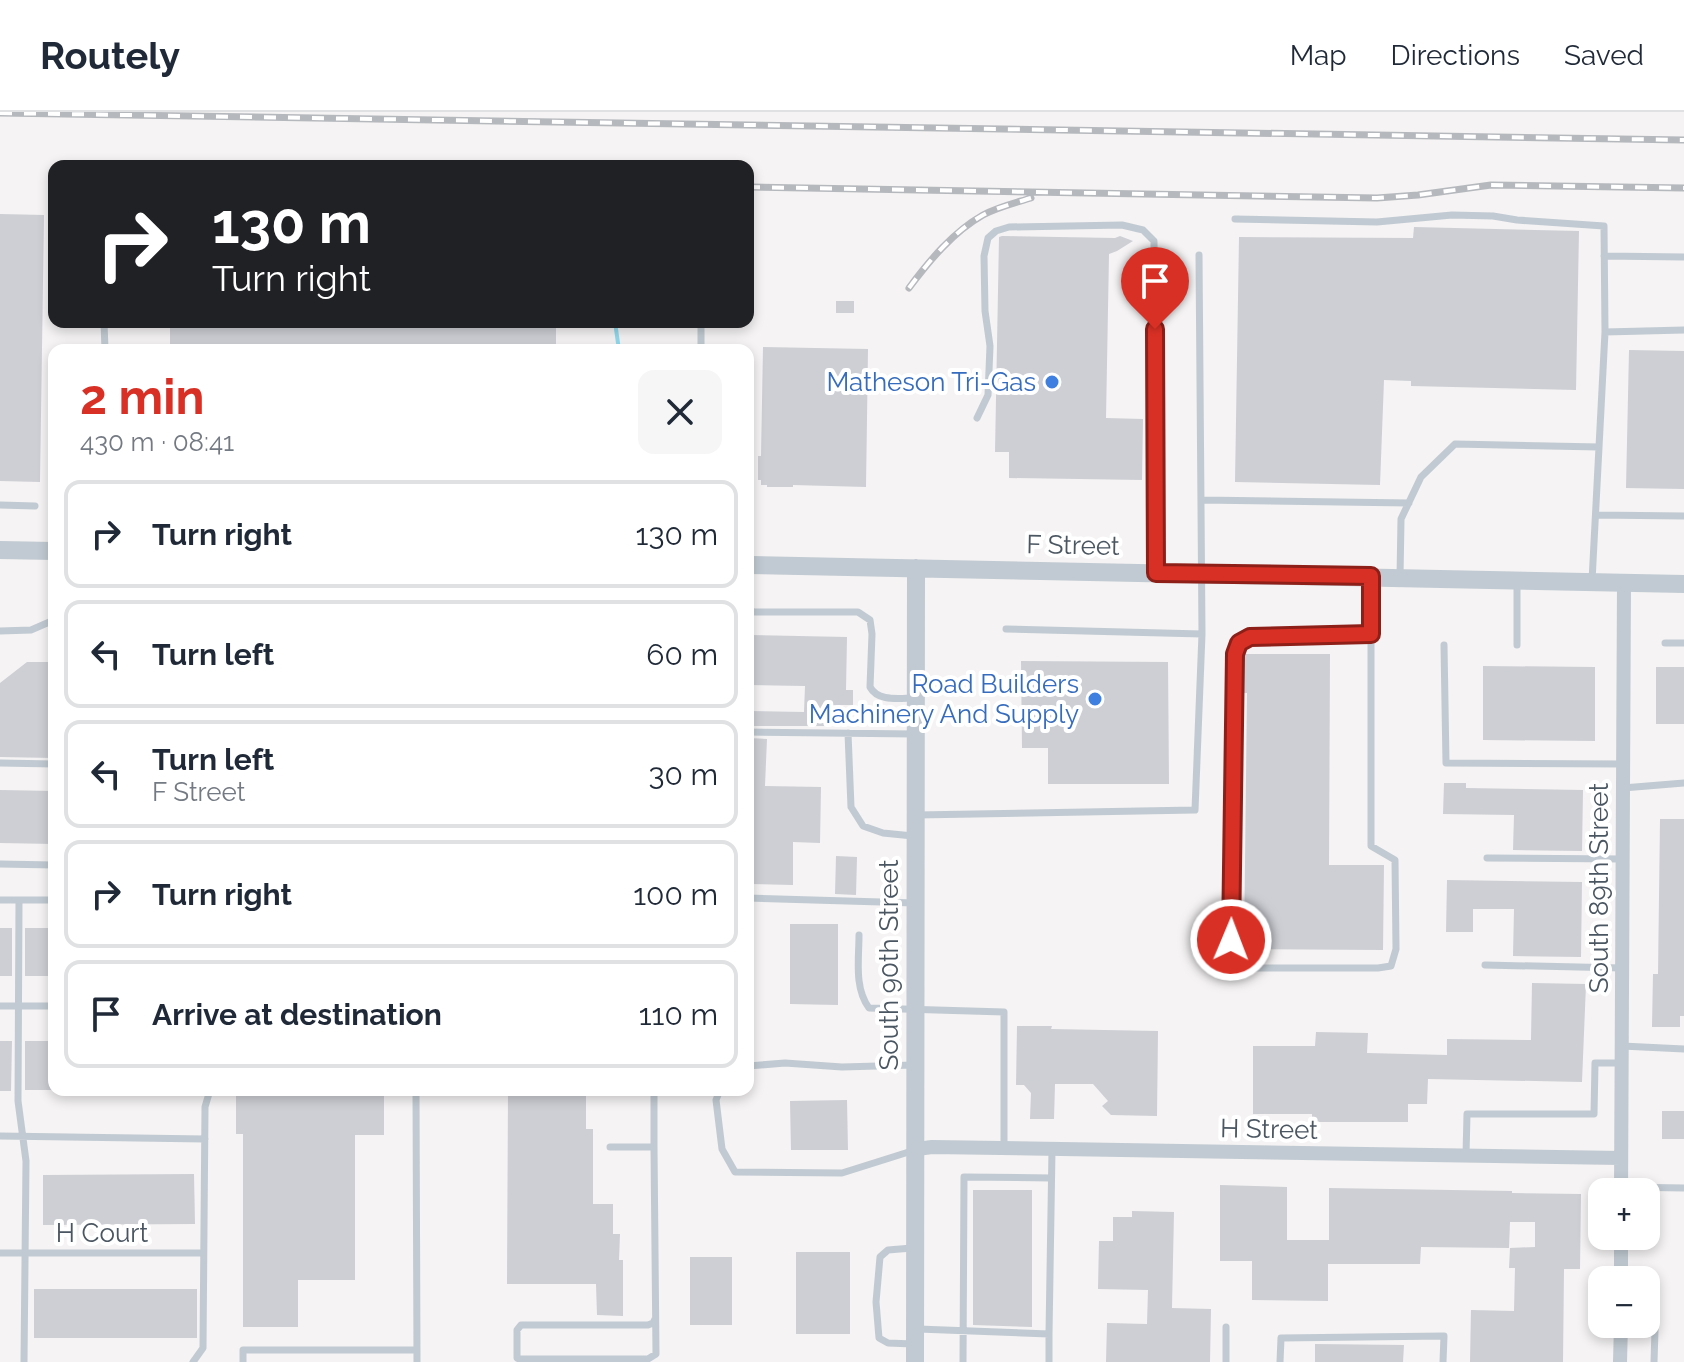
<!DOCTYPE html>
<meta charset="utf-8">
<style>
body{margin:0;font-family:Raleway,sans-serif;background:#f6f6f7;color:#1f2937;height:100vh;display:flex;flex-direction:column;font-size:30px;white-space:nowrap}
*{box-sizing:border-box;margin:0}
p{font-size:26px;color:#747a83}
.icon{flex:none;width:44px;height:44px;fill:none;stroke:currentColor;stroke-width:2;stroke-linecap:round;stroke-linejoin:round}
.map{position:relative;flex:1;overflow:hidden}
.drawer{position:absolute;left:48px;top:232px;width:706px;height:752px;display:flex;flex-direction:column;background:#fff;border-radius:16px;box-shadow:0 4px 12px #0003}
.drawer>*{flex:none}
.guide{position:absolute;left:48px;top:48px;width:706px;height:168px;border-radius:16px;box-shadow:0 4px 12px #0003;background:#202124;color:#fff;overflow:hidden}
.fabs{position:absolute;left:1588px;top:1066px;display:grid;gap:16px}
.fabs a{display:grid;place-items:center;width:72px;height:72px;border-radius:16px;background:#fff;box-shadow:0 4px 12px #0003;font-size:40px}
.pin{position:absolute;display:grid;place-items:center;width:68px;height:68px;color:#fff;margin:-82px -34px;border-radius:50% 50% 50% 0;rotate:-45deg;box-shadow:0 0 8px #0007}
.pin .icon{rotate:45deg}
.me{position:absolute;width:88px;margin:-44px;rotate:1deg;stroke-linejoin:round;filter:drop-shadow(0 0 6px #0008)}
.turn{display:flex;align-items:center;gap:28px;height:168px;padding:0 32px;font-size:36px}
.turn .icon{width:104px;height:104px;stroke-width:2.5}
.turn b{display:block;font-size:56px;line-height:68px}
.round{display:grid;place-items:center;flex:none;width:84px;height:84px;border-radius:16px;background:#f6f6f7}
.overview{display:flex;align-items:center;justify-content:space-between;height:136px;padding:0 32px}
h1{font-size:48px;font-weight:700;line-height:60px;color:#d93025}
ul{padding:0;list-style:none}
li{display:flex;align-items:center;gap:24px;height:108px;margin:0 16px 12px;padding:0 16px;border:4px solid #e0e1e3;border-radius:16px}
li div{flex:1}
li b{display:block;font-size:30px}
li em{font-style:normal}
header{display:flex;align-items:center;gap:48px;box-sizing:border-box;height:112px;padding:0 40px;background:#fff;border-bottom:2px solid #e0e1e3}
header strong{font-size:38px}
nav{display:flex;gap:44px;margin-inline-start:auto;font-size:28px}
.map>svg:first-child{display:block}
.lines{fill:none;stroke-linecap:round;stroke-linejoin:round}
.stream{stroke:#90daee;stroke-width:4}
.building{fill:#cdcfd5}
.service{stroke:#c1cad2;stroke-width:7}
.minor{stroke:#c1cad2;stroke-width:14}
.tertiary{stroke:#c1cad2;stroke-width:18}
.rail-casing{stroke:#b5b8bd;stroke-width:7}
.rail{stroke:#fff;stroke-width:4;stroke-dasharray:12;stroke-linecap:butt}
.route-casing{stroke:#8d1f18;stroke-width:20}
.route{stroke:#d93025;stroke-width:14}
.shop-dot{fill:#3f7fe0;stroke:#fff;stroke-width:3}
.labels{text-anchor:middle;stroke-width:8;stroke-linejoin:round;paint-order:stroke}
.shop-label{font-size:26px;fill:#366cbe;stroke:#fff;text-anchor:end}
.street-label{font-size:26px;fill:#4a5661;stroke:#fff}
</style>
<header>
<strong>Routely</strong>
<nav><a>Map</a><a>Directions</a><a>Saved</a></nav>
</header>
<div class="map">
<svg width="1684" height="1250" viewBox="0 0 1684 1250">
<rect width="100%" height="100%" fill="#f5f3f3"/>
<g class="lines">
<path class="stream" d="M615,210L619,238"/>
</g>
<path class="building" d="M0,102L44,103L40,370L0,369Z
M1414,115L1579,119L1576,278L1411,274V269L1384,268L1380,373L1235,370L1239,125L1413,126Z
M1002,124L1115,126L1120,124L1133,129L1117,139L1109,142L1106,306L1143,307L1142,368L1009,366V340H995L999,125Z
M836,189H854V201H836Z
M170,210H556V238H170Z
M763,235L868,237L866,375L793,373V375H767V373H761V368H758V344H761Z
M1629,238L1684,239V377L1626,376Z
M748,523L847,525L846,578H853V593H830V614H748V599L804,600L805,574L748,573Z
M1242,542H1330L1329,753H1384L1383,838L1244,837L1247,581H1242Z
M1021,549L1168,550L1169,672H1048V636H1022Z
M27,550H54V646L0,645V571Z
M1483,554L1595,555V629L1483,628Z
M1656,555H1684V612H1656Z
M748,626L767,627L765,674L821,675L820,731L793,730V773L748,772Z
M1444,671H1466V676L1583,678L1582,739L1513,738L1514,703L1443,702Z
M0,678L54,679V732L0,731Z
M1660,707H1684V904H1680V915H1652L1653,862H1658Z
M836,744L857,745L856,783L835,782Z
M1447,768L1582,770L1581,845L1513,844L1514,797H1473V820H1446Z
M790,812H838V893L790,892Z
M0,816H12V864H0Z
M25,816H54V864H25Z
M1532,871L1586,872L1582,970L1428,967L1427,992H1408V1010H1312V1002H1253V934H1315L1316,920L1368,921L1367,941L1447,943V927L1531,928Z
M1017,914H1052L1051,917L1158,919L1157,1004L1111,1003L1102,994L1108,989L1093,972H1055L1054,1007H1030L1031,981L1024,973H1016Z
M0,929H12L11,979H0Z
M25,929H54V978H25Z
M236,978H384V1023H355V1168H298V1215H243V1022H236Z
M508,978H586V1017H593V1092H613V1122H620L619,1148H623V1204L597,1203L596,1172H507Z
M847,988L848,1038H791L790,989Z
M1662,999H1684V1027H1662Z
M194,1062L195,1112L43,1113V1063Z
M1220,1073L1287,1075V1128H1329V1076L1512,1079V1081L1581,1082L1580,1157H1564L1563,1250H1470L1471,1198L1514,1199L1515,1156H1509L1510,1136L1535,1135V1110H1510L1509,1136L1421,1135L1420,1152H1328V1189L1252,1188V1149H1220Z
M973,1078H1032V1215L973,1213Z
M1132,1099L1174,1100L1172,1196L1211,1197L1210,1250H1106L1107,1211L1147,1212L1148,1178L1098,1177L1099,1129H1113V1105H1132Z
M796,1140H850V1222H796Z
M690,1145H732V1213H690Z
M34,1177H197V1226H34Z
M1315,1232L1404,1233L1403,1250H1315Z"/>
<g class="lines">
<path class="service" d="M1235,107L1377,110L1452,103L1493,104L1517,108L1604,114L1605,220L1592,469
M1604,144L1684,145
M104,210L105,238
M1605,220L1684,218
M701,238V210
M977,306L988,283L990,234L985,199L984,144L988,126L996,119L1009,115L1122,113L1143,118L1154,129L1156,458
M1201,388L1409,391
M0,393L35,394
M1596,403L1684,404
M1400,465L1401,407L1421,365L1455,332L1599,335
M1371,466V734L1395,748L1396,837L1391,854L1378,856H1249L1239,847L1231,828L1235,542L1239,531L1250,525L1371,522
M1517,471V533
M748,499L755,500H858L870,508L872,522L870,575C878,590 899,586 915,586
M1006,517L1202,522
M0,519L31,518L54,508
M1665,531H1684
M1444,533L1446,651L1623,652
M748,620L914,622
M848,621L851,695L863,714L883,721L913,724
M0,651L54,652
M1623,676L1684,671
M917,703L1195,698L1202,522L1199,143
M1487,746L1622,747
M0,752L54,753
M748,786L915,791
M0,788H54
M19,788L18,989L26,1049L24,1250
M859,823C859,847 854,876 869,896L1004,900V1037
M1485,853L1622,856
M0,894H54
M1622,934L1684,937
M748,954L785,951L842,955L914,953
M416,978L417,1250
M720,978L716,988L722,1037L735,1060L842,1061L915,1038
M0,1024L205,1027
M610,1035H654V978
M654,1035L656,1242L648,1247H519L517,1246V1218L521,1213H648L653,1211L655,1207
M1466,1043L1467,1002H1594L1595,951H1622
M1621,1075L1684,1076
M912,1136L888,1138L880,1145L876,1190L879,1226L888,1231L913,1232
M0,1141H203
M1626,1212L1655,1218L1654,1250
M918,1217L1049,1222L1052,1038
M193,1250L203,1236L205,995L210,978
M243,1250V1238H417
M963,1250L964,1065L1051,1066
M1049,1250V1222
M1226,1250V1215
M1280,1250L1281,1226L1444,1224L1443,1250"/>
<path class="minor" d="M917,1037L932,1035L1621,1046
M1621,1080L1624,472
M1621,1168V1124
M1620,1250L1621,1212"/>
<path class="tertiary" d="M0,438L54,439
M748,453L1684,472
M915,1250L916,456"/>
<g class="rail-casing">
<path id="rail" d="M0,1L1684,28
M748,75L1377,86L1418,83L1491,73L1684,76
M909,176C929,149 953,120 983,103C998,95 1015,91 1031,86"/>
</g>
<use href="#rail" class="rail"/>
</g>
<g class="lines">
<g class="route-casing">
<path id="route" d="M1155,217L1156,461L1371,464V522L1250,525L1239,531L1235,542L1231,828"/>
</g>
<use href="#route" class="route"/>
</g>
<g class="shop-dot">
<circle cx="1052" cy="270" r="8"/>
<circle cx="1095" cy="587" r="8"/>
</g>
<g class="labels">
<g class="shop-label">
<text x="1036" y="279">Matheson Tri-Gas</text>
<text x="1079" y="581">Road Builders<tspan x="1079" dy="30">Machinery And Supply</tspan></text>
</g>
<g class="street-label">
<text transform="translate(1073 433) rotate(1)" y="9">F Street</text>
<text transform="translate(1599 776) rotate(-90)" y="9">South 89th Street</text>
<text transform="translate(889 853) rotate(-90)" y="9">South 90th Street</text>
<text transform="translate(1269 1017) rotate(1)" y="9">H Street</text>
<text x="102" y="1130">H Court</text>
</g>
</g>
</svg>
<div class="fabs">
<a>+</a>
<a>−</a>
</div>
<div class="pin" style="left:1155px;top:217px;background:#d93025"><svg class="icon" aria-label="arrive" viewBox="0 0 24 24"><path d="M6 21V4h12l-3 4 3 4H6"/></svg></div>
<svg class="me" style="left:1231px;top:828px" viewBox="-20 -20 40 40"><circle r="17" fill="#d93025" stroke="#fff" stroke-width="3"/><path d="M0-11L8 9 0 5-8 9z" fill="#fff"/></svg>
<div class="guide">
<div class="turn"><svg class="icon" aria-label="right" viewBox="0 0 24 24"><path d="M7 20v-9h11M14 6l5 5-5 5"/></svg><div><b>130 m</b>Turn right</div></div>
</div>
<section class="drawer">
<div class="overview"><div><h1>2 min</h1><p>430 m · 08:41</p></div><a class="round"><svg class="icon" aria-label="close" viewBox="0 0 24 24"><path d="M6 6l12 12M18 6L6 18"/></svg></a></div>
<ul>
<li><svg class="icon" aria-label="right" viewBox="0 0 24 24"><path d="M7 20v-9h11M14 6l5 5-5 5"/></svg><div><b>Turn right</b></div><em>130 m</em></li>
<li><svg class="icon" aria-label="left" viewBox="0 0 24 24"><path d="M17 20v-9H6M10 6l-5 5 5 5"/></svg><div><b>Turn left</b></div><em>60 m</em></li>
<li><svg class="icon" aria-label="left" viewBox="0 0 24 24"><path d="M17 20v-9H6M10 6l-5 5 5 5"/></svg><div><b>Turn left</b><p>F Street</p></div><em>30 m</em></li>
<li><svg class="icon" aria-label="right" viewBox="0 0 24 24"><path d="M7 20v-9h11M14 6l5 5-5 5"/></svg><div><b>Turn right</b></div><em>100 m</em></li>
<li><svg class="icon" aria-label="arrive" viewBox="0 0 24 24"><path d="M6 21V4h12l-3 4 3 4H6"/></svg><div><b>Arrive at destination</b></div><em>110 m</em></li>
</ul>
</section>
</div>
